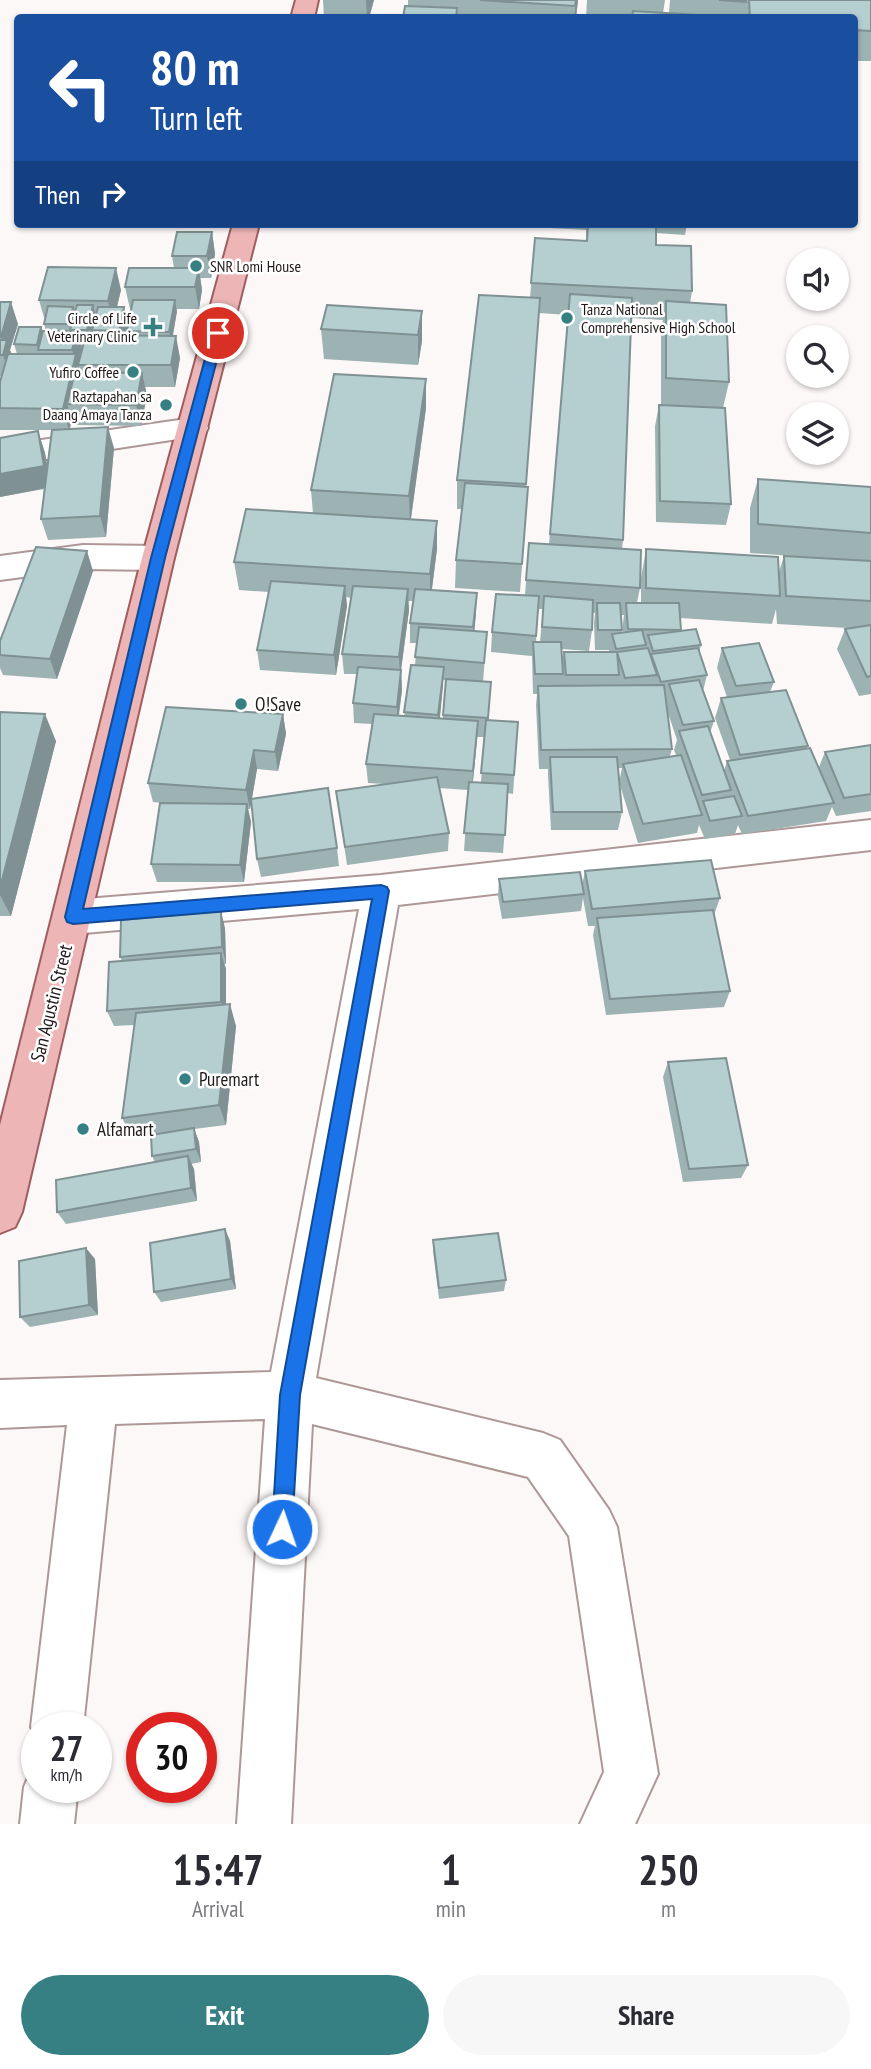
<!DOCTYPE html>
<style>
body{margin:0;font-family:"PT Sans Narrow",sans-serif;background:#f7f7f7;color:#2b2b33;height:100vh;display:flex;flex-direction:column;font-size:26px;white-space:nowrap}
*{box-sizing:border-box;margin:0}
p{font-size:23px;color:#7c7c81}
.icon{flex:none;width:38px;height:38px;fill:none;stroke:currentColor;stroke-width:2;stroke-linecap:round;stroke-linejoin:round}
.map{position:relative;height:1824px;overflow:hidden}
.side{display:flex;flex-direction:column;background:#fff;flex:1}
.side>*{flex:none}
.top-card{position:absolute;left:14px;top:14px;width:844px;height:214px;border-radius:7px;box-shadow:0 2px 5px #0004;background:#1a4fa0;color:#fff;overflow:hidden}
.controls{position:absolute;left:786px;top:248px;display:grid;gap:14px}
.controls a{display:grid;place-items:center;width:63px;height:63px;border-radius:50%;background:#fff;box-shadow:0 2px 5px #0004;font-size:35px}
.speed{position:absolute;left:21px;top:1712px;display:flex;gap:14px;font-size:35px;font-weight:700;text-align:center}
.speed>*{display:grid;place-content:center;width:91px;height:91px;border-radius:50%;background:#fff;box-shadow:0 2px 5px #0004;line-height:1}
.speed small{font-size:18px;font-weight:400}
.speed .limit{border:10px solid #d22;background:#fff;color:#111}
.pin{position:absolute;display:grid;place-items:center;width:60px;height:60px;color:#fff;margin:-30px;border:4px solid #fff;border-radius:50%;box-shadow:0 2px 7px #0007}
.me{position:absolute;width:77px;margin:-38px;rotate:3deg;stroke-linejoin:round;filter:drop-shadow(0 0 5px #0008)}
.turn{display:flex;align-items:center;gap:24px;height:147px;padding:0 21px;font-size:32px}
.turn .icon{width:91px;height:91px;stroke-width:2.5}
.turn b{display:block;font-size:49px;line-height:60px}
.then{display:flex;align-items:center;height:66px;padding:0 21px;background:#0003;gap:14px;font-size:26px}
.eta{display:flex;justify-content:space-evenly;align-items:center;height:119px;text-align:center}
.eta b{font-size:42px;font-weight:600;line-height:49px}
.primary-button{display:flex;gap:14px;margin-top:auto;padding:14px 21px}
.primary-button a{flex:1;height:80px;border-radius:42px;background:#367f82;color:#fff;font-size:28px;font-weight:600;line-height:80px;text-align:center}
.primary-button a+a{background:#f7f7f7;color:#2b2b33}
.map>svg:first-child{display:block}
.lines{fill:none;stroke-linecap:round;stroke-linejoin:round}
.minor-casing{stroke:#ae9797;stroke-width:4}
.major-casing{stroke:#9e5e5f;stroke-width:4}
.minor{fill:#fff;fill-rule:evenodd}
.major{fill:#edb5b6;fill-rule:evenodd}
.wall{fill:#9cb2b3;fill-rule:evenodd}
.shaded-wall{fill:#7f9192}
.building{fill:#b5cfd0;stroke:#7f9192;stroke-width:2}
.route{fill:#1a73e8;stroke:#114b97;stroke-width:2}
.poi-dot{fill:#367f82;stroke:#fff;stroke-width:2.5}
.labels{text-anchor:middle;stroke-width:5;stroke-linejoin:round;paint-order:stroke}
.far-poi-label{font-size:16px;fill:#221919;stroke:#fff;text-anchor:end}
.poi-label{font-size:19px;fill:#221919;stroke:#fff;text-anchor:start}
.street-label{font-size:19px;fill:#221919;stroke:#fff}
</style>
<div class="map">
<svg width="871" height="1824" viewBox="0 0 871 1824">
<rect width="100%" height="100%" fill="#fdf8f8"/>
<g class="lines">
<g class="minor-casing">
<path id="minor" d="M193,418L204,421L208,428L204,435L0,466V446Z
M83,545L158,546L169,550L174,558L169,566L158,570L83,569L0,580V556Z
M871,820V850L398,905L316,1378L543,1433L560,1440L609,1510L617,1527L658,1774L635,1824H580L604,1772L569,1536L528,1477L312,1424L291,1824H237L265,1419L115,1424L83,1727H37V1742L31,1727L67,1425L0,1428V1380L271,1372L359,909L73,934L59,929L54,917L59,905L73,900L381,875Z
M37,1766V1787H78L74,1824H20L24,1787L32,1768Z"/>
</g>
<g class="major-casing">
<path id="major" d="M296,0H318L314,18H291Z
M233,224H259L174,558L22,1212L15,1227L0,1233V1125L142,558Z"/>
</g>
<use href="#minor" class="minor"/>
<use href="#major" class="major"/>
</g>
<path class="wall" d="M323,0H374L369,18H324Z
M408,0H578L576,18H403L408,6Z
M587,0H665L663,13H669L670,0H871V61H854V18H586Z
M532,224H687L685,235L656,233V245L692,291L690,303L729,382L723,408L731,504L726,525L656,522L655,426L659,405H661V331L663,320L631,318L623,540L622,549L640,588L637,603H641V578L646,549L779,572L784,556L834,559L750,553V508L758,479L871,487V694L859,696L837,649L845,629L848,628L777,624L776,609L772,624L680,618V631L701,645L699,653L707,675L703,691L714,721L710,733L724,771L727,761L730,760L715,718L721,698L727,697L717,668L722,648L774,682L770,692L808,746L807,748L819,767L825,752L871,745V811L836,816L832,807L826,821L742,834L738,825L735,834L705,839L699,825L697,833L638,843L619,782L622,768H618L622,812L618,830H551L548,775V769H539L536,705L537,694H533L532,656L491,652L492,632L525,595L529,543L549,544L568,315L539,313L526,487H528L520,592L455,588L456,560L462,509H457V480L530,298L535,238L586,241V230L532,227ZM538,609H543L540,642H536ZM593,613H595L594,623L595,650H609V652H564L562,665L561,649L589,651L592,630ZM621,615H624L623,623V632L622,633ZM668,713L677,740L674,750L676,755L670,756L672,749Z
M212,232L215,254L211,278H200L202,290L199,309H177L173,336L180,358L175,387H145L147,395L141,426L73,425L72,420L70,429L114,448L106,537L48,540L41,519L44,489L0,497L38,431L45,453L47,466L52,430H0V382L2,376H0V302L18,324L10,350L12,354H17L14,344L41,327L43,331H46L44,324L45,321L39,300L121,290L117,307H124L128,325L131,309H130L125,287L174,268L172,256Z
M422,311V341L418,365L324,359L321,329Z
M426,408L411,519L437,549L432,590L476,613L474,631L487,632L483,682L489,720L518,722L513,794L508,793L503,853L464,851L468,790L439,788L449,833L448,851L347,865L336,791L384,784L368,783L366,764L372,724L354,723L353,703L357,674H344L342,654L351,598L346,597L347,606L336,675L260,670L257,650L269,592L239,590L234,562L313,513L311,490ZM408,601H413L410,623V643H417L415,665L404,716H399L402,690L401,670L409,610ZM443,680H446L443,718H440ZM477,737H484L481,782H473Z
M93,571L57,679L3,675L0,668V641Z
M0,712L56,741L11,916H0Z
M283,714L286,734L278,771L257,769L252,799L337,848L339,866L261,877L257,859L251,801L250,809H248L251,822L244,882H157L151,864L174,804L153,802L148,783Z
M585,871L720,898L714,915L730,991L724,1007L606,1015L593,935L595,926H588L583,898L581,911L502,919L498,896L499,879L582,885Z
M225,928L226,964H224L226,969V1005L236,1026L226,1125L194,1129L199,1142L201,1162L191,1164L194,1169L197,1201L66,1224L57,1212L155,1162L152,1156L179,1131L132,1137L122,1118L134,1025L114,1026L107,1011L122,961L120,957Z
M668,1062L748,1165L741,1178L683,1182L663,1077Z
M225,1229L230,1241L236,1289L161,1302L154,1292Z
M433,1240L506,1280L504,1291L439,1299L433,1251Z
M95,1259L98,1315L30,1327L20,1317Z"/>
<path class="shaded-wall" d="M366,0H374L369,18H367Z
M576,0H578L576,18H574Z
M212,232L215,254L211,278L207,256Z
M116,268L121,290L113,322L108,301Z
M199,268L202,290L199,309L195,287Z
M175,300L177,312L171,344L169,332Z
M11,302L18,324L10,350L14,362L10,376L3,355L5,349L1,337Z
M93,305L99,327L92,330L95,342L93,352L87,330Z
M73,307L78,328L70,330L74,344L77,331L83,353L78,365L82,377L67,404L72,420L69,430L63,409L75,360L72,350L74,344L69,324Z
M124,307L129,329L127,331L128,336L124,352L119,331Z
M422,311V341L418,365V335Z
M41,327L48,349L38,350L37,345Z
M176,336L180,358L175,387L171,365Z
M142,373L147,395L141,426L136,405Z
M426,379V408L410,525L409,496Z
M108,427L114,448L106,537L100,516Z
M38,431L45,453L51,487L0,497V474Z
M437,521V549L430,602V574Z
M87,551L93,571L57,679L50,659Z
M345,586L347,606L336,675L334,655Z
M408,589L409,610L400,677L399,657Z
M477,593L476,613L473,647V627Z
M444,667L443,687L438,734V715Z
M401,670L402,690L397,726V707Z
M45,714L56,741L11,916L0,895V888Z
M283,714L286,734L278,771L275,752Z
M478,721L477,740L472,790L473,771Z
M254,750L257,769L250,809L246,790Z
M247,804L251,822L244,882L240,865Z
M221,911L225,928L226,964L222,947Z
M221,953L226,969V1017L221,1002Z
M230,1004L236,1026L226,1125L219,1105Z
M194,1128L199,1142L201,1162L196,1149Z
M188,1156L194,1169L197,1201L191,1188Z
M225,1229L230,1241L236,1289L231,1279Z
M86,1248L95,1259L98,1315L89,1305Z"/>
<path class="building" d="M480,0H576L575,6Z
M719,0H746V2Z
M749,0H871V31L854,30V18H750Z
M405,6L457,8L456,18H403Z
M633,11L714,16V18H632Z
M588,224H656V245L691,246L692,291L531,283L535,238L587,241Z
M177,232H212L207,256H172Z
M48,267L116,268L108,301L39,300Z
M129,268H199L195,287H125Z
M570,294L632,298L623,540L550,534Z
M479,295L540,298L526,484L457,480Z
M133,300H175L169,332L127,331Z
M666,301L726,305L729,382L666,378Z
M0,302H11L1,337H0Z
M77,305H93L87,330H70Z
M327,305L422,311L418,335L321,329Z
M48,306L73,307L69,324H44Z
M98,307H124L119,331L92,330Z
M19,327H41L37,345L14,344Z
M43,331H77L72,350H38Z
M86,335L176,336L171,365H78Z
M0,340H7L3,355H0Z
M8,354H76L63,409L0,408V382Z
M75,372L142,373L136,405L67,404Z
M334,374L426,379L409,496L311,490Z
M659,405L725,408L731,504L660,501Z
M108,427L100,516L41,519L52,430Z
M38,431L44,466L0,474V438Z
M758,479L871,487V533L758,524Z
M465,483L528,487L522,564L456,560Z
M246,509L437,521L430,574L234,562Z
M529,543L641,550L640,588L526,580Z
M36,547L87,551L50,659L0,655V641Z
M646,549L778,557L780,596L646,588Z
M784,556L871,561V601L786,596Z
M271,581L345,586L334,655L257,650Z
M353,586L408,589L399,657L342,654Z
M415,589L477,593L473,627L410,623Z
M496,594L539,596L536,636L492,632Z
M544,596L593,600L592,630L542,627Z
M597,603H620L622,630H598Z
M626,603H679L681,630L628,629Z
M871,625V676L867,677L845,629Z
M419,627L487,632L484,663L415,657Z
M696,629L701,645L653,651L648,635Z
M642,630L646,645L616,649L612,634Z
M533,642H561L563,674H535Z
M759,643L774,682L736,686L722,648Z
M648,648L657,675L625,678L617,652Z
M698,648L707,675L661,682L651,654Z
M564,652H617L619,675H566Z
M411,665L444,667L438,715L404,712Z
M358,667L401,670L397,707L353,703Z
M446,679L491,682L488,718L443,715Z
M699,680L714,721L683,725L669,684Z
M664,685L672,749L541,750L538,686Z
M786,690L808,746L740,755L721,698Z
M166,707L283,714L275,752L254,750L246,790L148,783Z
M0,712L45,714L0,888Z
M374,714L478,721L473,771L366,764Z
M486,720L518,722L514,775L481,773Z
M708,726L731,790L702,795L679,731Z
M871,745V794L844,798L825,752Z
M810,748L834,803L748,816L727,761Z
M681,755L702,815L643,824L623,764Z
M550,757H617L622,812H553Z
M437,777L449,833L345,847L336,791Z
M469,782L508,784L505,835L464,833Z
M328,788L337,848L257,859L251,799Z
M734,796L742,816L710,821L703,801Z
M160,803L247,804L240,865L151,864Z
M711,860L720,898L592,909L585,871Z
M580,872L584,894L503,902L499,879Z
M713,910L730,991L610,999L597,918Z
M221,911L222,947L120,957L121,920Z
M221,953V1002L107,1011L109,962Z
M230,1004L219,1105L122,1118L136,1013Z
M726,1058L748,1165L689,1169L668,1062Z
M194,1128L196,1149L152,1156L151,1135Z
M188,1156L191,1188L57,1212L56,1180Z
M225,1229L231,1279L154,1292L150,1243Z
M498,1233L506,1280L439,1288L433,1240Z
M86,1248L89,1305L20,1317L19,1261Z"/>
<path class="route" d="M218,330L224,333L165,558L83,909L381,885L387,887L389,891L300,1395L292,1529L289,1537L282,1540L275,1537L272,1529L280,1395L372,899L73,924L67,922L65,917L151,558L212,333Z"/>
<g class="poi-dot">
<circle cx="196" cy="266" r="7"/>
<circle cx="567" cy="318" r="7"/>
<path d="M149.5 316.5h7v7h7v7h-7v7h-7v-7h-7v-7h7z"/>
<circle cx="133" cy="372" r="7"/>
<circle cx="166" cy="405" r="7"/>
<circle cx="241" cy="704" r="7"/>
<circle cx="185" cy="1079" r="7"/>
<circle cx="83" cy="1129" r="7"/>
</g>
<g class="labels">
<g class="far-poi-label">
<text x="210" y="272" text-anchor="start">SNR Lomi House</text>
<text x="581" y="315" text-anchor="start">Tanza National<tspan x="581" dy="18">Comprehensive High School</tspan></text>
<text x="137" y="324">Circle of Life<tspan x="137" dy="18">Veterinary Clinic</tspan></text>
<text x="119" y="378">Yufiro Coffee</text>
<text x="152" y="402">Raztapahan sa<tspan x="152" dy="18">Daang Amaya Tanza</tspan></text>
</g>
<g class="poi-label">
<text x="255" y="711">O!Save</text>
<text x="199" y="1086">Puremart</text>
<text x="97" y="1136">Alfamart</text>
</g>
<g class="street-label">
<text transform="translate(51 1003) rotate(-76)" y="7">San Agustin Street</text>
</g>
</g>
</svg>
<div class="controls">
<a><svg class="icon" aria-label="sound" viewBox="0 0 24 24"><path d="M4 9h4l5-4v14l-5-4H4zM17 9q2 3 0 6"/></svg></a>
<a><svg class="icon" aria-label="search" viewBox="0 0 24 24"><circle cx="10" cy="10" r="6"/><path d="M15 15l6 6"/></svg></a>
<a><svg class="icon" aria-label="layers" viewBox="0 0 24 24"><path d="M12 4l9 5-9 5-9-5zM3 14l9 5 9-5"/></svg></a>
</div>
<div class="speed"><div>27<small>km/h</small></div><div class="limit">30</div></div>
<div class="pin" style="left:218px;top:333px;background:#d93025"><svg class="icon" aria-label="arrive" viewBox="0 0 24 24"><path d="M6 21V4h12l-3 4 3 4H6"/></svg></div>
<svg class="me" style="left:282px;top:1529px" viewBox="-20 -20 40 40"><circle r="17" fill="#1a73e8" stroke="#fff" stroke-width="3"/><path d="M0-11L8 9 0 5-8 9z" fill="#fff"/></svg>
<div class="top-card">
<div class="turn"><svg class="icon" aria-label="left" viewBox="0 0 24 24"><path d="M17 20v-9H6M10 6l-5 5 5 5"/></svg><div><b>80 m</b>Turn left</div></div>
<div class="then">Then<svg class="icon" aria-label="right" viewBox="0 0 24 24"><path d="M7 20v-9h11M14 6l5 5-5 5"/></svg></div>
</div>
</div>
<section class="side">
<div class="eta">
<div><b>15:47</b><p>Arrival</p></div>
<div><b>1</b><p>min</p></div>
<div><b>250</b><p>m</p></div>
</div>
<div class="primary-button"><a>Exit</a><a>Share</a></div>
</section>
